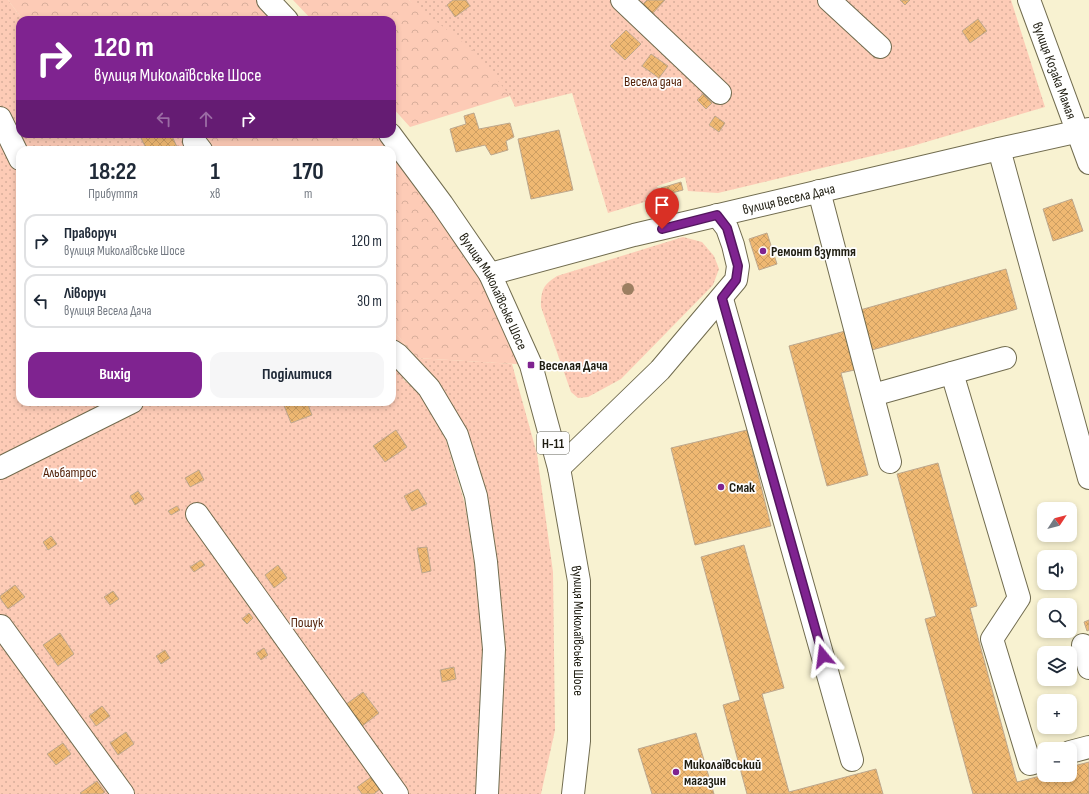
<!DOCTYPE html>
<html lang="uk">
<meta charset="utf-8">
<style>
body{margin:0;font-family:"Sofia Sans Condensed",sans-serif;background:#f6f6f7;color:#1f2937;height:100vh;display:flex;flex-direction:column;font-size:15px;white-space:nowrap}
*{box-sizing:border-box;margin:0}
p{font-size:13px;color:#747a83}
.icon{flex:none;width:22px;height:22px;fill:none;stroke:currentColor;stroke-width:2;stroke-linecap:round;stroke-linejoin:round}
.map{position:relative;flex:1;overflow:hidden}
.details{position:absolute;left:16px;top:146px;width:380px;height:260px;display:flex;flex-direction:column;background:#fff;border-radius:12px;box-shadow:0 2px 6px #0003}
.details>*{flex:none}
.guide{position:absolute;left:16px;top:16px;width:380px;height:122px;border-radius:12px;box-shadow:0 2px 6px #0003;background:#7f2390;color:#fff;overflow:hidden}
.needle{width:26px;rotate:54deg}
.fabs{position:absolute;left:1037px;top:502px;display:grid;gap:8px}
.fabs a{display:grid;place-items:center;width:40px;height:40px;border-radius:8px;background:#fff;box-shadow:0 2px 6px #0003;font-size:20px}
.pin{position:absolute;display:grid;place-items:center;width:34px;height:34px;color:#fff;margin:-41px -17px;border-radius:50% 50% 50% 0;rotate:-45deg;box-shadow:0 0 4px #0007}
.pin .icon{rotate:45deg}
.me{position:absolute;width:44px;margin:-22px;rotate:344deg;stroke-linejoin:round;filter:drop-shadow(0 0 3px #0008)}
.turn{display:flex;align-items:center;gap:14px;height:84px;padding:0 12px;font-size:18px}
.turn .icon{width:52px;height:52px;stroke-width:2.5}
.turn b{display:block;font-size:28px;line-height:34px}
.lanes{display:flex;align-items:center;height:38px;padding:0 12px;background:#0003;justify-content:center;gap:20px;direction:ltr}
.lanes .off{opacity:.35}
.eta{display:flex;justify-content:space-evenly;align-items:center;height:68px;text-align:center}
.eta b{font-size:24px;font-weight:700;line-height:28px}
.primary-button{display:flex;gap:8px;margin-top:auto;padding:8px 12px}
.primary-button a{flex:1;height:46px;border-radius:12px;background:#7f2390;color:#fff;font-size:16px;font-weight:700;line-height:46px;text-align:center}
.primary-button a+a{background:#f6f6f7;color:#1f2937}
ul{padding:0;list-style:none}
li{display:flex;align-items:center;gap:12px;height:54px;margin:0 8px 6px;padding:0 4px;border:2px solid #e0e1e3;border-radius:12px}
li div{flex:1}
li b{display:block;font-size:15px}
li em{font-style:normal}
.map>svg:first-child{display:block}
.grass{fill:url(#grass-dots)}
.forest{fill:url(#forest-crowns)}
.building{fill:url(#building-cross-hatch);stroke:#bda78d}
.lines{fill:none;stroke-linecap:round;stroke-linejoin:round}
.minor-casing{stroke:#716c4f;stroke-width:24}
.major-casing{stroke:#716c4f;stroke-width:24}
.minor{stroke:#fff;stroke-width:22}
.major{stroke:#fff;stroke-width:22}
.tree{fill:#9c7e61}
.route-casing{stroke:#53175e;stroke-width:10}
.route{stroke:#7f2390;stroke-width:7}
.poi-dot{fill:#7f2390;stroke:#fefefe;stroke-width:1.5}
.labels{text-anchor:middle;stroke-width:3.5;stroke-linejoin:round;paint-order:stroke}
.shield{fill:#fefefe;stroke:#616057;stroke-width:1}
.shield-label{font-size:13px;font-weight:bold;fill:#1e1c10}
.street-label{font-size:14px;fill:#1e1c10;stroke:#fefefe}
.park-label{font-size:14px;fill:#511f06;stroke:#fefefe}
.poi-label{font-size:14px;font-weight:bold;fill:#1e1c10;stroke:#fefefe;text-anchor:start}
</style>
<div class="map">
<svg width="1089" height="794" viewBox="0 0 1089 794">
<defs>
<pattern id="grass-dots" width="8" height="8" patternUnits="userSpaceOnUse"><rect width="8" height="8" fill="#fdcbb6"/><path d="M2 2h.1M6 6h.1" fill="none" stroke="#d8ae9b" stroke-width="1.8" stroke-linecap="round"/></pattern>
<pattern id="forest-crowns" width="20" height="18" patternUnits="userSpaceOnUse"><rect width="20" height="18" fill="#fdcbb6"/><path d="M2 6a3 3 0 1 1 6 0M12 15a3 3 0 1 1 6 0" fill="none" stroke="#d8ae9b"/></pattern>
<pattern id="building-cross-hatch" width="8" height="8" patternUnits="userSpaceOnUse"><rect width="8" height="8" fill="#efb872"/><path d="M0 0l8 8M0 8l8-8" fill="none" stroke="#cc9e62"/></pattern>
</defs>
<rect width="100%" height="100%" fill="#f8f2d1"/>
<path class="grass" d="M0,0H8L23,20H20V134H203L218,150H20V402H392V329L417,358L512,364L537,454L553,572L555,730L541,794H493V779L465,430L417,358L403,379L421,394L446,440L465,504L475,566L483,654L477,794H0Z
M409,0H1011L1045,107L909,147L718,193L688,191L685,177L657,186L661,197L608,213L572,93L515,107L510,96Z
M683,237L702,242L714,256L719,269L713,285L621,379L588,397L578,398L571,392L541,307C541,290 543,285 557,276Z"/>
<path class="forest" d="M8,0H268L287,20H23Z
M293,0H409L475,52L510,96L410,127L392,107V20H312Z
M203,134H390L442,204L531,365L417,358L392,329V150H218Z"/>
<path class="building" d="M453,0H466L470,6L455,17L447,5Z
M647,0H665L652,14L643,4Z
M900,0H910L905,5Z
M978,19L987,31L970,43L962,31Z
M626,30L641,44L625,60L610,46Z
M651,54L668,66L659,78L642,66Z
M703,94L712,103L706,109L697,100Z
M474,113L479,129L510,123L514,137L506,141L508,150L491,155L485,145L456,152L450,129L466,124L464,116Z
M715,116L725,123L719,132L709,125Z
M559,130L573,190L531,199L518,139Z
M149,134H171L178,149L147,150L141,138Z
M681,182L683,190L664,195L661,188Z
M1072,199L1083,231L1053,241L1043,209Z
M767,233L777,264L759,270L749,239Z
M1006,269L1017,309L872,350L860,310Z
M849,330L859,369L841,373L868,475L827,486L789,346Z
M286,402H307L312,415L291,423L283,403Z
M396,430L407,447L385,462L373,446Z
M747,430L771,526L695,545L671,448Z
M938,463L977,606L970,608L1017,782L1044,775H1070V767L1089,762V794H973L925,619L936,616L897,474Z
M199,470L204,480L190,487L185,478Z
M418,489L427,504L412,511L404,496Z
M138,491L144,499L135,505L130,496Z
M177,506L180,510L171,515L168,511Z
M51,536L57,544L48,550L43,542Z
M744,545L784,688L762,694L789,792L876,769L883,794H747L723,705L740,700L701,557Z
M427,547L431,571L422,573L417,548Z
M201,560L205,565L194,572L190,567Z
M278,565L287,578L274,588L265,575Z
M15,585L25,597L8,609L0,598V596Z
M113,591L119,599L110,605L104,597Z
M249,613L253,618L247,624L242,619Z
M1089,620V630L1087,631L1084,622Z
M60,633L74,654L58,666L43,645Z
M264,648L268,655L261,660L256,653Z
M165,650L170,658L161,664L156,656Z
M454,667L456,679L442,682L440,670Z
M363,692L379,713L361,727L345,705Z
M102,706L110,716L96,726L89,716Z
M126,732L134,744L118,755L110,743Z
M696,733L714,794H652L638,749Z
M63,743L71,754L56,765L47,754Z
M371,777L380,789L374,794H362L357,787Z
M97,781L105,792L102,794H81L80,793Z"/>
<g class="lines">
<g class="minor-casing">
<g id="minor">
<path d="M622,0L720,93"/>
<path d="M829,0L880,47"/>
<path id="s1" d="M1029,0L1089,163"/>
<path d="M0,118L20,159"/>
<path d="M194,141L201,150"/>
<path d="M999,149L1089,478"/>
<path d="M819,191L890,462"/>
<path id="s2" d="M490,274L634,235L999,149L1089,129"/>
<path d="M722,299L852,760"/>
<path d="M392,351L398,355L429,388L457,435L476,496L486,562L494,649L487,794"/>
<path d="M952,373L1019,598L992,639L1030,764L1044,760"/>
<path d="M873,395L1005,358"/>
<path d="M0,468L132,402"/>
<path d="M559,468L660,370L736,280L738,266L733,245L727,228L717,215"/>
<path d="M197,514L397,794"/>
<path d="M1,626L123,794"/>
<path d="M1083,645L1089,668"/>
<path d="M1070,752L1089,747"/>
</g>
</g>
<g class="major-casing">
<g id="major">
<path d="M268,0L287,20"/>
<path id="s3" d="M390,134L442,204L490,274L531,365L559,468L579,581V741L573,794"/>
</g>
</g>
<use href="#minor" class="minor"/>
<use href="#major" class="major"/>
</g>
<circle class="tree" cx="628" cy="289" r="6"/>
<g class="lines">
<g class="route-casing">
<path id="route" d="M662,229L717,215L727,228L738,266L736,280L722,298L823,656"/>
</g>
<use href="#route" class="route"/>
</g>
<g class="poi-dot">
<circle cx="763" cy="251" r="4"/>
<rect x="527" y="361" width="8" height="8" rx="2"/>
<circle cx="721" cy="487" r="4"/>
<circle cx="676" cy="772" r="4"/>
</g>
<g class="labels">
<rect class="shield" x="537" y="432" width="32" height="22" rx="3"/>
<g class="shield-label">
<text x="553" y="448">Н-11</text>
</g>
<g class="street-label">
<text dy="5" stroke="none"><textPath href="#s1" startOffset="75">вулиця Козака Мамая</textPath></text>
<text dy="5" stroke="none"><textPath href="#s2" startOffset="308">вулиця Весела Дача</textPath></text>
<text dy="5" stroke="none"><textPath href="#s3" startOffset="189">вулиця Миколаївське Шосе</textPath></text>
<text dy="5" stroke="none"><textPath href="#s3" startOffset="543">вулиця Миколаївське Шосе</textPath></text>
</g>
<g class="park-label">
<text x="653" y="86">Весела дача</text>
<text x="70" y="477">Альбатрос</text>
<text x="307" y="627">Пошук</text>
</g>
<g class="poi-label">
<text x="771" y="256">Ремонт взуття</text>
<text x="539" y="370">Веселая Дача</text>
<text x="729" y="492">Смак</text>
<text x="684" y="769">Миколаївський<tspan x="684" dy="16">магазин</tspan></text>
</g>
</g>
</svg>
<div class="fabs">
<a><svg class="needle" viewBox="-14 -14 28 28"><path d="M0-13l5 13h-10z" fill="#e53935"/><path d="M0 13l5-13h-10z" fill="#747a83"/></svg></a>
<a><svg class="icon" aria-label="sound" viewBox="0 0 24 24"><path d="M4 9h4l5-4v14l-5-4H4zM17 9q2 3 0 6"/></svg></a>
<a><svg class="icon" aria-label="search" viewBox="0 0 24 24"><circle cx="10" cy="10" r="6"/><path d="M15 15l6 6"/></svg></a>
<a><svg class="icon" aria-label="layers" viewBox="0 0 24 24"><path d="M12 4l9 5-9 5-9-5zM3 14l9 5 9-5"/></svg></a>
<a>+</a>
<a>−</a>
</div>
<div class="pin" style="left:662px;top:229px;background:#d93025"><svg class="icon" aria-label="arrive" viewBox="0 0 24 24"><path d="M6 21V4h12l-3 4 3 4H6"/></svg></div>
<svg class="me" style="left:823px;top:656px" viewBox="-20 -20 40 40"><path d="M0-17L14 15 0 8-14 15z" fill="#7f2390" stroke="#fff" stroke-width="4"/></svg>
<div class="guide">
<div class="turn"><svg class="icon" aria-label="right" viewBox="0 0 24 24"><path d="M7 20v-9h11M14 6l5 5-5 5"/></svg><div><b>120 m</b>вулиця Миколаївське Шосе</div></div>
<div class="lanes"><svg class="icon off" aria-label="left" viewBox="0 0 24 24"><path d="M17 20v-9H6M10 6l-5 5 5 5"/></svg><svg class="icon off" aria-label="ahead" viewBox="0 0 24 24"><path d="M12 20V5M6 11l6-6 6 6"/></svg><svg class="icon" aria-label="right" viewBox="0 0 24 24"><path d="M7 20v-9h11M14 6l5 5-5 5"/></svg></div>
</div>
<section class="details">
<div class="eta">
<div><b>18:22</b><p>Прибуття</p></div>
<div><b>1</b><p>хв</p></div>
<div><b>170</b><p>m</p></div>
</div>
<ul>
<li><svg class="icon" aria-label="right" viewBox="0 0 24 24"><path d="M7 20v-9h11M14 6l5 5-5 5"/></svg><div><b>Праворуч</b><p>вулиця Миколаївське Шосе</p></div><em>120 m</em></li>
<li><svg class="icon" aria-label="left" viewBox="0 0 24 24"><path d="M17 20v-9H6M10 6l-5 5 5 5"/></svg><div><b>Ліворуч</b><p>вулиця Весела Дача</p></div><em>30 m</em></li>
</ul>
<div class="primary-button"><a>Вихід</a><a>Поділитися</a></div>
</section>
</div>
